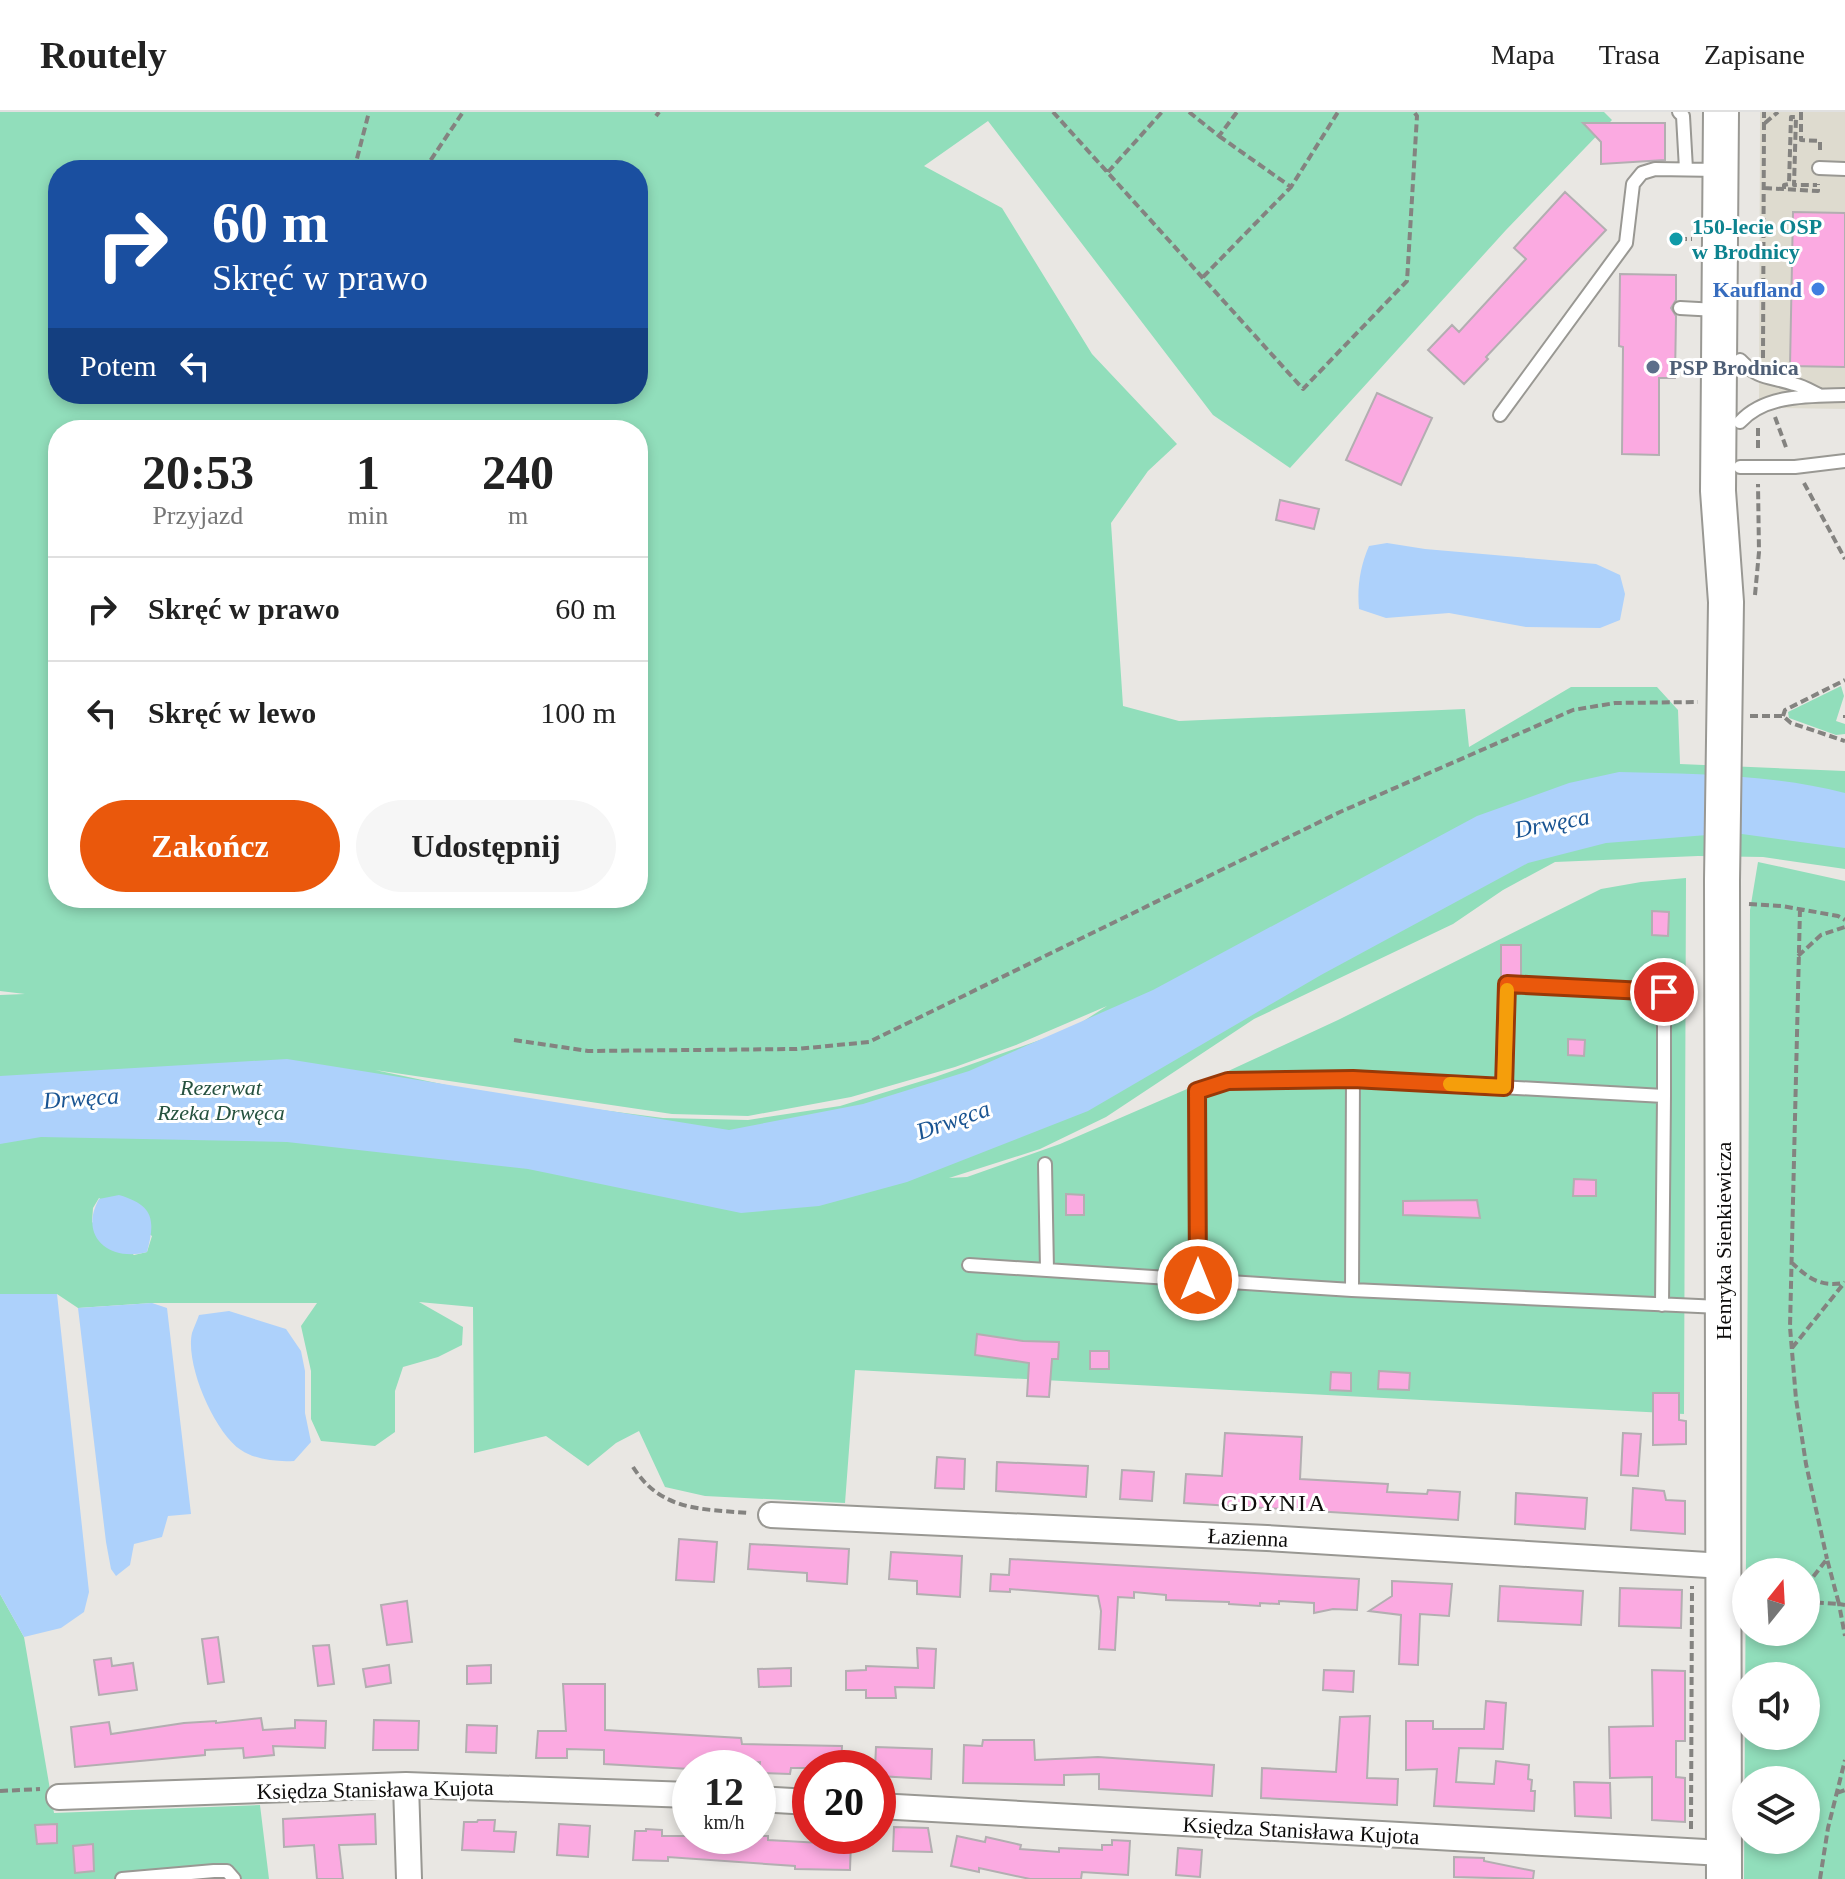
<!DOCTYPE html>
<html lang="pl">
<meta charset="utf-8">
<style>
body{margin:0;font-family:Georgia,serif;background:#f6f6f6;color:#222;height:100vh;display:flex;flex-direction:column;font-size:30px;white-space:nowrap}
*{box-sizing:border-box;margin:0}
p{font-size:26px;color:#767676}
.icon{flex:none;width:44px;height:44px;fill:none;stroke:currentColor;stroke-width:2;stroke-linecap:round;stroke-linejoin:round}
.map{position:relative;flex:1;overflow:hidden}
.details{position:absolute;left:48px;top:308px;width:600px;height:488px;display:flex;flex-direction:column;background:#fff;border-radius:32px;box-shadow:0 4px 12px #0003}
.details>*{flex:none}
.banner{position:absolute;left:48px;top:48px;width:600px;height:244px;border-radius:32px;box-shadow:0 4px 12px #0003;background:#1a4fa0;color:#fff;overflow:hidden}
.needle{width:52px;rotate:18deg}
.tools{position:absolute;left:1732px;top:1446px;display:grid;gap:16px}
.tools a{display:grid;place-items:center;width:88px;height:88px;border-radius:50%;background:#fff;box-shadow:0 4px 12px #0003;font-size:40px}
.speed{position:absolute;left:672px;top:1638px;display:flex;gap:16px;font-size:40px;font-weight:700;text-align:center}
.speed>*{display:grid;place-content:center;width:104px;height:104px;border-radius:50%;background:#fff;box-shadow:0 4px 12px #0003;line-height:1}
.speed small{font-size:20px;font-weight:400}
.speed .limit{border:12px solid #d22;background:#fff;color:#111}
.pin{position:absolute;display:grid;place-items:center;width:68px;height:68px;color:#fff;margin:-34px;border:4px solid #fff;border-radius:50%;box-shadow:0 2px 8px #0007}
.me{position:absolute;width:88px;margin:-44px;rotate:0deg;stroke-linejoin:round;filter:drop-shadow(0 0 6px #0008)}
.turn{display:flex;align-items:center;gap:28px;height:168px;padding:0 32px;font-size:36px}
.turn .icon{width:104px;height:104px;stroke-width:2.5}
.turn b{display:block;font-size:56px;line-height:68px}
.then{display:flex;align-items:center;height:76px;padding:0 32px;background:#0003;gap:16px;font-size:30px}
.eta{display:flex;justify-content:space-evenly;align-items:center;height:136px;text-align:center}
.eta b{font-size:48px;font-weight:600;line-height:56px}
.action{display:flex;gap:16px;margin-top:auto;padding:16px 32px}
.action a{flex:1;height:92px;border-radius:48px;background:#ea580c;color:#fff;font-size:32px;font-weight:600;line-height:92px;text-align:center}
.action a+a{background:#f6f6f6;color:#222}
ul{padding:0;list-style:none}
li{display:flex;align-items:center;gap:24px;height:104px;padding:0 32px;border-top:2px solid #e0e0e0}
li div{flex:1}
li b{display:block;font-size:30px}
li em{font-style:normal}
header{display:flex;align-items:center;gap:48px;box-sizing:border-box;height:112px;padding:0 40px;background:#fff;border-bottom:2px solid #e0e0e0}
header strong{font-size:38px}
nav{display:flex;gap:44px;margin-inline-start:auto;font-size:28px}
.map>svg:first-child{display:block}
.built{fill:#dedbcf}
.green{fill:#91debb;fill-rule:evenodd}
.water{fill:#add1fb}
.building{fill:#fbaae1;stroke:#b3aeb1;stroke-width:2}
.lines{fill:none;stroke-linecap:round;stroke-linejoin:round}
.service-casing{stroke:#999893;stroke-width:16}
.minor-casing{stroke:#999893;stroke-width:28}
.secondary-casing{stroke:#999893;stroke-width:38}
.path{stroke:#848380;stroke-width:4;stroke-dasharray:8 4;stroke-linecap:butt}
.service{stroke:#fff;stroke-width:12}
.minor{stroke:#fff;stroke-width:24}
.secondary{stroke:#fff;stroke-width:34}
.route-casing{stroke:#983908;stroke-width:20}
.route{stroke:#ea580c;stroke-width:14}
.slow{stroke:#f59e0b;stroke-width:14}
.culture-dot{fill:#0f9aa8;stroke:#fff;stroke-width:3}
.shop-dot{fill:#3f7fe0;stroke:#fff;stroke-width:3}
.service-dot{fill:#5c6f8a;stroke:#fff;stroke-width:3}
.labels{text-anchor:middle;stroke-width:6;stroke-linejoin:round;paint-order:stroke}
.culture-label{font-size:22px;font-weight:bold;fill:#0d838f;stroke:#fff;text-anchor:start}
.shop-label{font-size:22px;font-weight:bold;fill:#366cbe;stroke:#fff;text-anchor:end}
.service-label{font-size:22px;font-weight:bold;fill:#4e5e75;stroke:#fff;text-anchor:start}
.park-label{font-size:22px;font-style:italic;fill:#26523f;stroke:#fff}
.street-label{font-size:22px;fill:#0d0c0b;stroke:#fff}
.water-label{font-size:24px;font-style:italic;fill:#195492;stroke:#fff}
.neighbourhood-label{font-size:24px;letter-spacing:2px;fill:#0d0c0b;stroke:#fff}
</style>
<header>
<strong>Routely</strong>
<nav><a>Mapa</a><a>Trasa</a><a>Zapisane</a></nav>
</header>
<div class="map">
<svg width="1845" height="1767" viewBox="0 0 1845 1767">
<rect width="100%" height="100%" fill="#e9e7e3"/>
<path class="built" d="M1760,0H1845V297L1781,296L1759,300Z"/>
<path class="green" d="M0,0H1604L1612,8L1506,118L1290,356L1213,303L988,9L924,54L1002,96L1092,242L1177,332L1148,359L1111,411L1123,594L1179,609L1465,597L1469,635L1571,575H1657L1678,598L1680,652L1845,659V757L1763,745L1698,744L1555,750L1503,778L1453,812L1254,907L1106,1005L1040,1037L949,1066L967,1065L1060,1032L1224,961L1338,908L1601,777L1641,770L1686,766L1684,1302L855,1258L845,1391L705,1384L665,1375L639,1319L616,1331L588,1354L546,1324L474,1341L473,1195L419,1190L463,1215L462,1233L438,1245L403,1255L395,1279V1320L375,1334L321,1329L311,1307V1259L301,1214L317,1191H152L78,1196L57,1182H0V883L25,882L0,879ZM58,58H638V282H58ZM58,318H638V786H58ZM1107,894L1071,917L935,965L840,994L748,1008L663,1006L503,985L375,958L672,1002L748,1004L851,985L955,955L1016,933ZM99,1086L152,1124L147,1140L134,1143L92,1110L93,1096Z
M1841,574L1844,584L1836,609L1845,612V622L1836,623L1789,606L1788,600Z
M1758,750L1845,769V1767H1744L1750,798ZM1746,1460H1806V1520H1746ZM1746,1564H1806V1624H1746ZM1746,1668H1806V1728H1746Z
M0,1450V1482L24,1525L54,1701L260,1693L269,1767H0Z"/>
<path class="water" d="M1387,431L1425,437L1596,452L1620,463L1625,482L1620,508L1600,516L1526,515L1449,501L1386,506L1359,497C1357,475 1360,455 1369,434Z
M1619,660C1694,662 1772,662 1845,681V736L1742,722H1720L1606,731L1528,751L1321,863L1088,999L907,1070L819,1094L741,1101L528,1057L287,1030L41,1025L0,1032V964L287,947L729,1018L863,992L969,959L1153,878L1477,704L1569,671Z
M119,1083C153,1093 156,1107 147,1140C110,1150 78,1125 99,1087Z
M0,1182H57L89,1480L84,1500L61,1516L24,1525L0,1482Z
M152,1191L167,1196L191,1402L168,1404L162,1425L134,1432L130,1453L116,1464L111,1457L106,1430L78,1196Z
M229,1199L286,1217L301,1239L305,1259V1301L311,1330L294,1349C277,1350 256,1348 241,1338C214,1320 185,1252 192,1221C194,1215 197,1209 199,1203Z"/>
<path class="building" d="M1583,11H1665V48L1601,52V30Z
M1565,80L1606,118L1486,245L1488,247L1464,272L1428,238L1452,213L1459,220L1526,147L1514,136Z
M1793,100L1845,101V255L1790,254Z
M1620,162L1676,163V188L1671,196L1676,204L1675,266H1659V343L1622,342L1623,235L1619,234Z
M1377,281L1432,306L1401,373L1346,348Z
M1280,388L1319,397L1314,417L1276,408Z
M1652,799L1669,800L1668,824L1652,823Z
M1501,833H1521V864L1501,866Z
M1568,927L1585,928L1584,944L1568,943Z
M1574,1067L1596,1068V1084H1573Z
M1066,1082L1084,1083V1103H1066Z
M1477,1088L1480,1106L1403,1103V1089Z
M977,1222L1023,1229L1059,1230L1058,1247H1052L1049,1285L1027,1284L1029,1251L975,1243Z
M1090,1239H1109V1257H1090Z
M1379,1259L1410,1261L1409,1278L1378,1277Z
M1331,1260L1351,1261V1279L1330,1278Z
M1653,1281H1679V1308L1686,1309V1332L1653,1333Z
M1225,1321L1302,1325L1300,1367L1388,1372L1387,1380L1427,1382L1428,1378L1460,1380L1458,1408L1184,1391L1186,1362L1222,1364Z
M1623,1321L1641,1322L1638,1364L1621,1363Z
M937,1345L965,1347L964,1377L935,1376Z
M997,1350L1088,1354L1086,1385L996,1379Z
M1122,1358L1154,1360L1152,1389L1120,1387Z
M1633,1376L1664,1379L1666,1388L1685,1389V1422L1631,1418Z
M1516,1381L1587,1386L1585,1417L1515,1412Z
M679,1427L717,1430L714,1470L676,1468Z
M750,1432L849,1437L847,1472L807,1469V1461L748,1457Z
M891,1440L962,1444L960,1485L917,1482V1469L889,1467Z
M1010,1447L1359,1467L1357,1498L1333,1497L1314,1501V1491L1279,1489V1492L1260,1491V1494L1229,1492V1490L1166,1488V1483L1134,1480V1486L1118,1485L1115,1538L1099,1537L1101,1499L1098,1484L1010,1477V1480L990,1479L991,1462L1009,1463Z
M1392,1469L1452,1472L1449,1504L1420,1502L1418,1553L1399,1552L1401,1503L1369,1499L1392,1484Z
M1500,1474L1583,1479L1581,1513L1498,1509Z
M1620,1476L1682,1478L1681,1516L1619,1514Z
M407,1489L412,1530L387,1533L381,1493Z
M218,1525L224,1570L208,1572L202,1527Z
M329,1533L334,1572L318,1574L313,1534Z
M917,1536L936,1537L934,1576L895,1575L896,1586H866V1578H846V1559L866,1558V1554L918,1556Z
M111,1546L112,1554L133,1551L137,1578L99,1583L94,1548Z
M389,1553L391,1571L366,1575L363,1557Z
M491,1553V1571L467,1572V1554Z
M791,1556V1574L759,1575L758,1557Z
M1324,1558L1354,1559L1353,1580L1323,1578Z
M1652,1558L1685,1559V1629H1676V1665L1685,1666V1710L1652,1708V1665L1610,1666L1609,1615L1653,1614Z
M563,1572H605V1618L741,1626L742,1632L842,1634L841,1656H791L790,1662L759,1661L760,1650L690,1657L604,1652V1638L567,1637V1646H536L538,1619H566Z
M1486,1589L1506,1591L1503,1637L1459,1636L1456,1670L1494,1672L1496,1649L1529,1653L1528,1667L1532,1668L1531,1679H1535L1534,1699L1434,1694L1437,1657L1406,1658V1609H1433V1617H1484Z
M1370,1604L1367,1666L1398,1667L1397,1693L1261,1686L1262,1656L1336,1660L1340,1605Z
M261,1606L263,1618L295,1616V1608L326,1609L325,1636L273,1634L274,1643L244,1646L243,1636L205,1638V1643L75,1655L71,1615L109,1610L111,1622L184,1611L216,1609V1611Z
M374,1608L419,1609L418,1638H373Z
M467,1613L497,1614L496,1641L466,1640Z
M983,1628H1034L1035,1648L1098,1645L1214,1653L1212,1684L1099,1677V1662L1064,1663V1673L963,1671L964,1633L982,1634Z
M876,1635L932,1637L931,1667L878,1664V1656H875Z
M1574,1670L1610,1671L1611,1706L1575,1704Z
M375,1702L376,1732L339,1733L343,1767H317L314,1733L284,1735L283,1707Z
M478,1708H495L494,1719L516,1720L514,1740L462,1738L464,1710H477Z
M57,1712V1731L37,1732L35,1713Z
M559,1712L590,1714L588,1745L557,1743Z
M894,1715L928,1716L932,1740L893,1739Z
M646,1717L662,1718V1724H768V1728L821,1731V1726L851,1728L850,1758L795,1757V1754L668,1745V1749L633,1748L635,1719H646Z
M957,1724L985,1730L986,1725L1021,1733L1020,1737L1059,1740V1736L1102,1738V1733H1112V1728L1130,1729L1128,1763L1082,1760L1081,1767H1030L979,1756V1760L951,1754Z
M93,1732L94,1759L75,1761L73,1734Z
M1178,1736L1202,1738L1200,1765L1176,1763Z
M1454,1745L1484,1746V1749L1534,1759L1533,1767L1454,1765Z"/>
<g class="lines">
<g class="service-casing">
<path id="service" d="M1679,0L1683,4L1686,57
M1819,56L1845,57
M1680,196L1717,198
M1740,248C1759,268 1770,264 1794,272C1803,274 1811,279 1819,283
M1500,303L1626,131L1633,72L1642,61L1655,57L1719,58
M1740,310C1765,282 1810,284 1845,283
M1740,355H1795L1845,349
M1504,975L1507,872L1664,880V984
M1045,1052L1047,1158
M969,1153L1352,1178L1720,1195
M1198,1168L1197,979L1228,969L1353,967L1664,984L1662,1193
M1352,1178L1353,967
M122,1767L214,1759H227L234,1767"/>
</g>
<g class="minor-casing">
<path id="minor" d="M771,1403L1267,1426L1724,1454
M406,1673L409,1767
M59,1685L406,1673L690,1683
M758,1687L810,1690
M878,1694L1723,1741"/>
</g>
<g class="secondary-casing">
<path id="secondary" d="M1721,0L1718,379L1726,490L1722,768L1724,1767"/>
</g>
<path class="path" d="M1053,0L1303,277L1407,169L1417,4L1414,0
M1189,0L1219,24L1237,0
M1801,0V28L1820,29V39
M656,4L659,0
M1765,11L1778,0
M1219,24L1291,75L1338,0
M354,58L369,0
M424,58L463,0
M1108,60L1162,0
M1764,76L1818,79V72
M1784,77V73L1789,72L1791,5H1796L1794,73H1817
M1679,127H1692
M1203,165L1291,75
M1763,246L1764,0
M1775,305L1787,338
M1758,316V339
M1804,371L1845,447
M1755,483L1759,440L1758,372
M1845,603V606
M1750,604H1783L1791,611L1845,629
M1783,604L1785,598L1845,568
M1749,792L1782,794L1838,804L1845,808
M1800,797L1790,1215L1796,1287L1806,1352L1827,1447
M1798,844L1821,823L1845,815
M514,928L588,939L797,937L869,930L1340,700L1573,598L1615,591L1698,590
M1791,1150C1807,1165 1819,1175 1843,1171
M1792,1236L1845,1170
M633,1355C661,1399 701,1397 749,1401
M1806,1474L1827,1447L1839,1492L1806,1490
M1845,1493L1839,1492L1845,1524
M0,1679L40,1677
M1837,1681L1845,1678
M1691,1717L1692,1474
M1820,1767L1828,1716L1845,1648"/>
<use href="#service" class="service"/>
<use href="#minor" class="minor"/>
<use href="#secondary" class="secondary"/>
</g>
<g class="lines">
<g class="route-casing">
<path id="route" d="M1198,1168L1197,979L1228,969L1353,967L1504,975L1507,872L1664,880"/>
</g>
<use href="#route" class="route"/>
<path class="slow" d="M1450,972L1504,975L1507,878"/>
</g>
<circle class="culture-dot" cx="1676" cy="127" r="8"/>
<circle class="shop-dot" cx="1818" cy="177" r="8"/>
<circle class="service-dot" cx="1653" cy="255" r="8"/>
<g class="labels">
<g class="culture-label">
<text x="1692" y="122">150-lecie OSP<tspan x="1692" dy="25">w Brodnicy</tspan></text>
</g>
<g class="shop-label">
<text x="1802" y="185">Kaufland</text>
</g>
<g class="service-label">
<text x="1669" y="263">PSP Brodnica</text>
</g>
<g class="park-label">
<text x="221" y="983">Rezerwat<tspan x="221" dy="25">Rzeka Drwęca</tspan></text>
</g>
<g class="street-label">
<text transform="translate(1723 1129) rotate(-90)" y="8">Henryka Sienkiewicza</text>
<text transform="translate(1248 1425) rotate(3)" y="8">Łazienna</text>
<text transform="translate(375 1677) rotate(-1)" y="8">Księdza Stanisława Kujota</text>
<text transform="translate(1301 1718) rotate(3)" y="8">Księdza Stanisława Kujota</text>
</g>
<g class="water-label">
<text transform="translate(1552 711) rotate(-11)" y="8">Drwęca</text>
<text transform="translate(81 986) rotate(-4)" y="8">Drwęca</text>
<text transform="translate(953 1008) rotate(-19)" y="8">Drwęca</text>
</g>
<g class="neighbourhood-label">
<text x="1274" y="1399">GDYNIA</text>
</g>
</g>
</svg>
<div class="tools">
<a><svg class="needle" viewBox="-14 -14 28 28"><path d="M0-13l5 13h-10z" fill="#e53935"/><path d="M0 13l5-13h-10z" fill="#767676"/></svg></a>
<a><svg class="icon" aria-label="sound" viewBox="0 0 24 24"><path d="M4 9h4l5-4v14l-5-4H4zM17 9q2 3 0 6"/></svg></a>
<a><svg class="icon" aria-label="layers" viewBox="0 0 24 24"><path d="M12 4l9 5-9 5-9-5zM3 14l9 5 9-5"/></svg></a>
</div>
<div class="speed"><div>12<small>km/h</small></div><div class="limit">20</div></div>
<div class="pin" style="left:1664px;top:880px;background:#d93025"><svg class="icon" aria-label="arrive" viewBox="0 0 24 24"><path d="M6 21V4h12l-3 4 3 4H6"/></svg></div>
<svg class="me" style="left:1198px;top:1168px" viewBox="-20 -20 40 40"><circle r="17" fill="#ea580c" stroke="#fff" stroke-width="3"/><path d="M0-11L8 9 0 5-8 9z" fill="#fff"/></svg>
<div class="banner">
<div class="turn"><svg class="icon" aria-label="right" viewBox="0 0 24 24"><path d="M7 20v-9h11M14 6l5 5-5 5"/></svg><div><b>60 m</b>Skręć w prawo</div></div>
<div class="then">Potem<svg class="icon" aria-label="left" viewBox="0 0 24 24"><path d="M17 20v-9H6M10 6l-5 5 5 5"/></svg></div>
</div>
<section class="details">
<div class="eta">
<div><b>20:53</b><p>Przyjazd</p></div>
<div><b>1</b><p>min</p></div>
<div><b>240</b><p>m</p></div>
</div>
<ul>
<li><svg class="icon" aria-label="right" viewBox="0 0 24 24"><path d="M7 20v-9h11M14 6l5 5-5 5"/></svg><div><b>Skręć w prawo</b></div><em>60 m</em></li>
<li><svg class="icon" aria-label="left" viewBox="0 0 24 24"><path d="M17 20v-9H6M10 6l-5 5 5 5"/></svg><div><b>Skręć w lewo</b></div><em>100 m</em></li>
</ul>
<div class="action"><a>Zakończ</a><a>Udostępnij</a></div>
</section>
</div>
